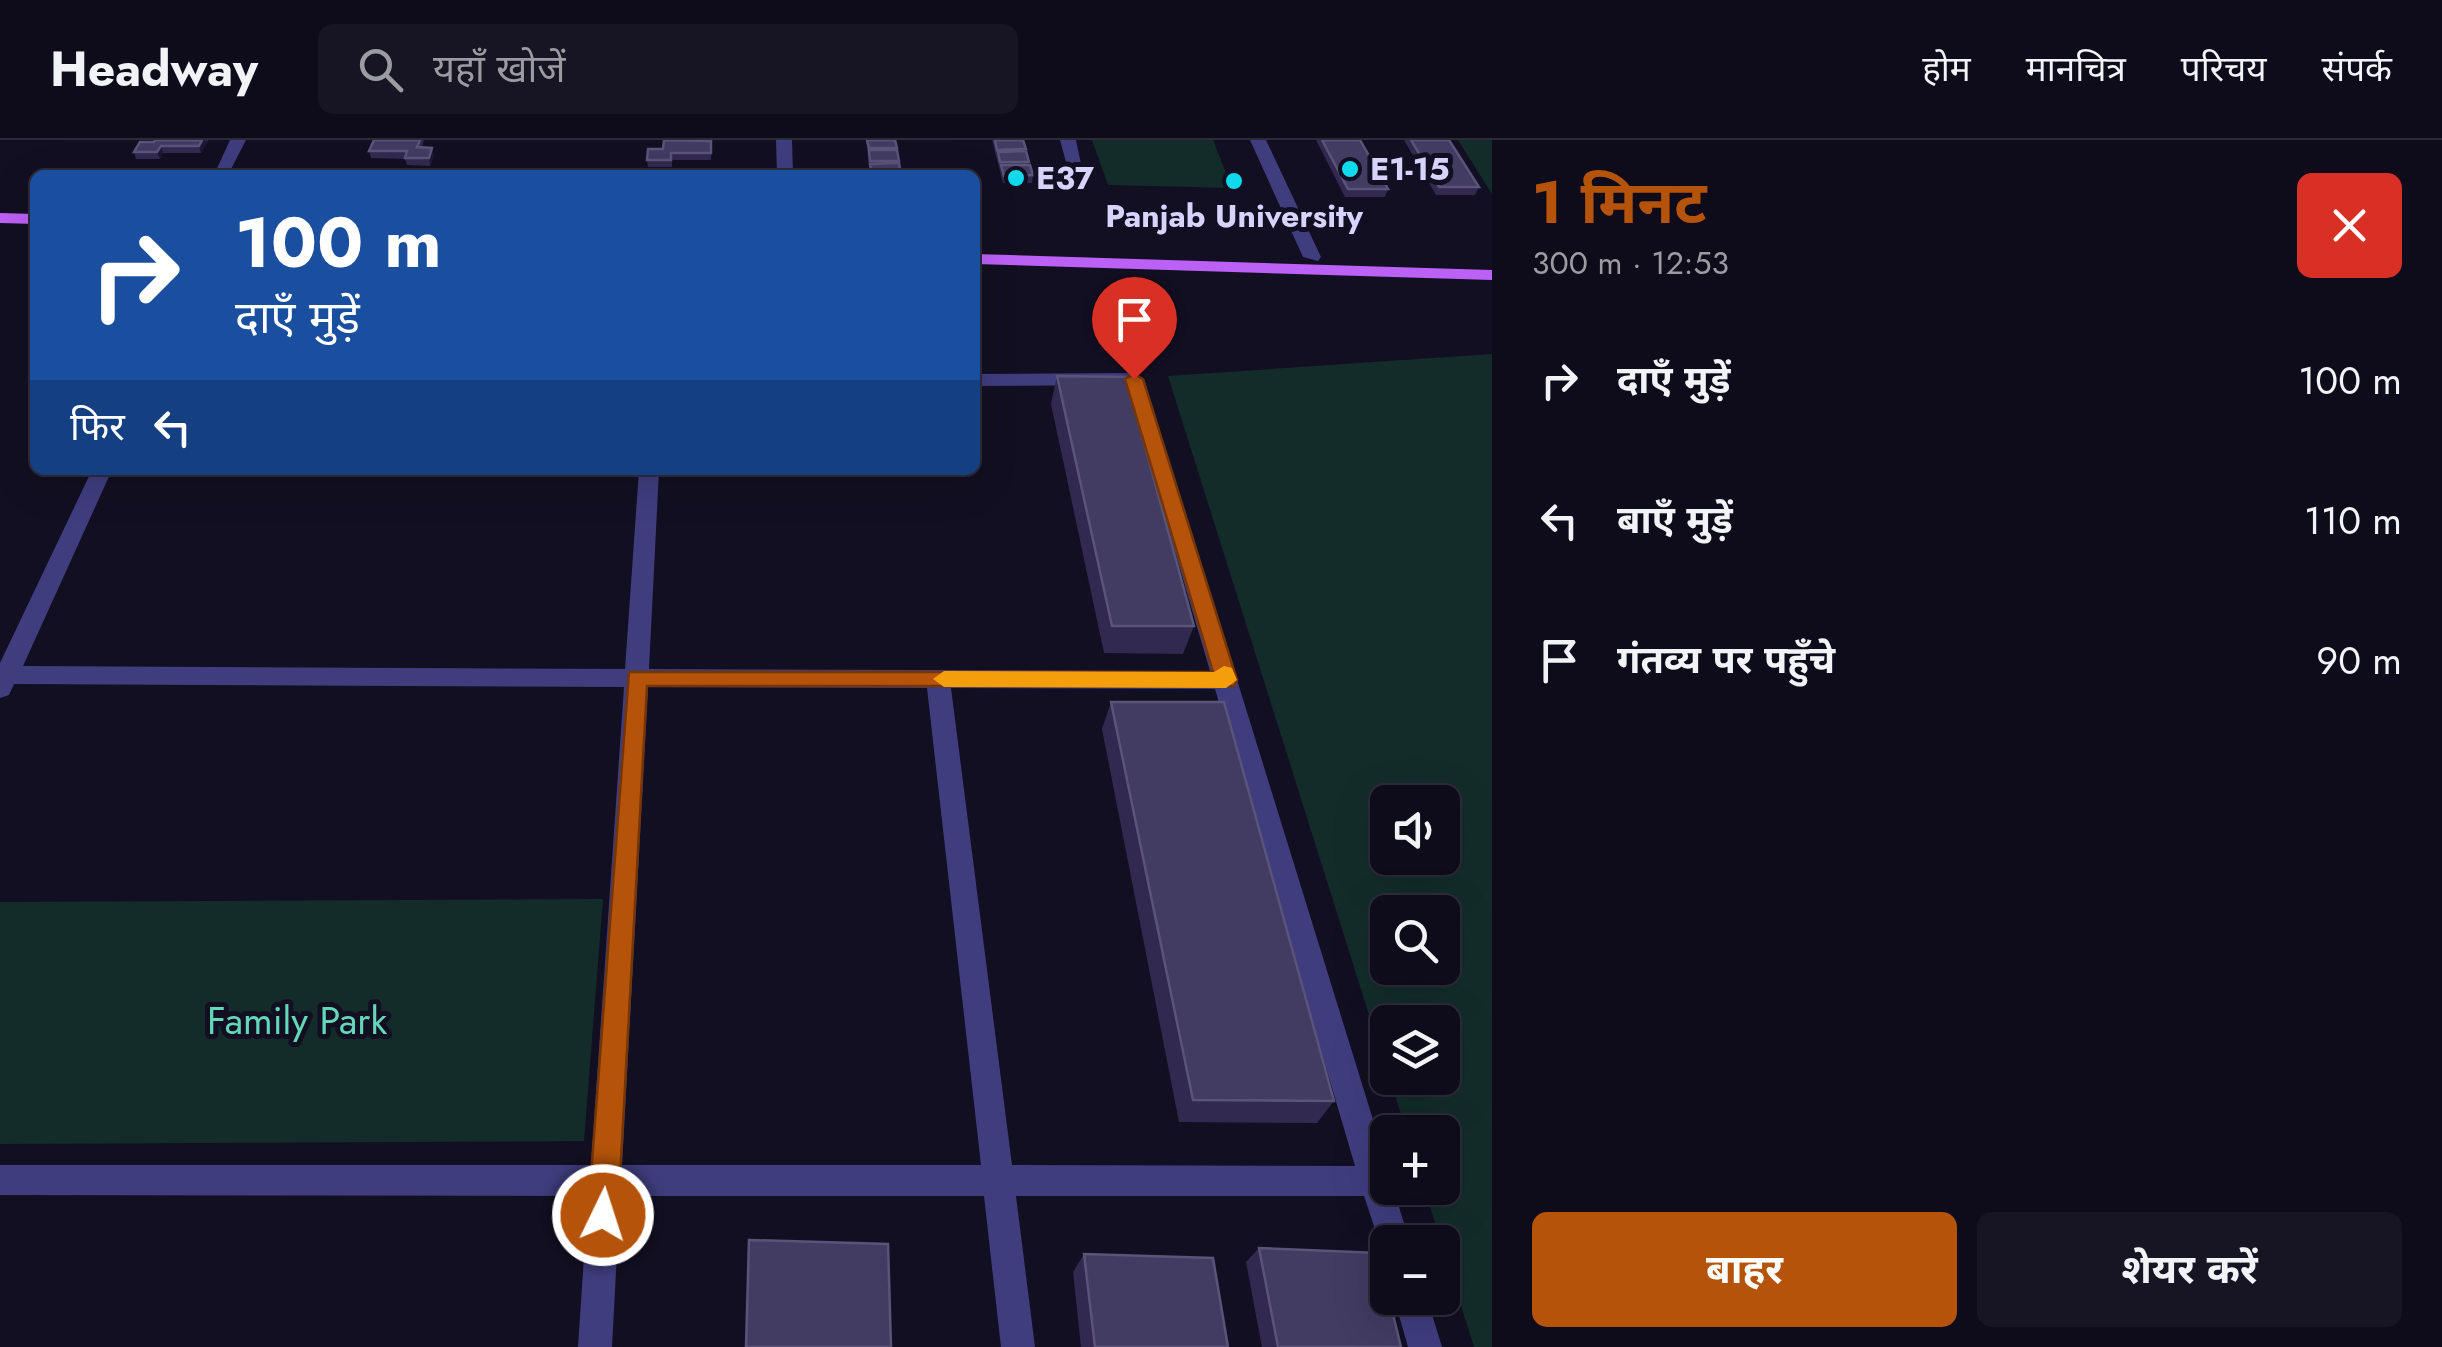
<!DOCTYPE html>
<html lang="hi">
<meta charset="utf-8">
<style>
body{margin:0;font-family:Jost,"Noto Sans Devanagari",sans-serif;background:#171423;color:#f1f3f6;height:100vh;display:flex;flex-direction:column;font-size:38px;white-space:nowrap}
*{box-sizing:border-box;margin:0}
p{font-size:32px;color:#9b9ba2}
.icon{flex:none;width:55px;height:55px;fill:none;stroke:currentColor;stroke-width:2;stroke-linecap:round;stroke-linejoin:round}
.map{position:relative;flex:1;overflow:hidden}
.sheet{display:flex;flex-direction:column;background:#0e0b1a;width:950px}
.sheet>*{flex:none}
.banner{position:absolute;left:30px;top:30px;width:950px;height:305px;border-radius:15px;box-shadow:0 10px 40px #0002,0 0 0 2px #2e2b39;background:#1a4fa0;color:#fff;overflow:hidden}
.buttons{position:absolute;left:1370px;top:645px;display:grid;gap:20px}
.buttons a{display:grid;place-items:center;width:90px;height:90px;border-radius:15px;background:#0e0b1a;box-shadow:0 10px 40px #0002,0 0 0 2px #2e2b39;font-size:50px}
.pin{position:absolute;display:grid;place-items:center;width:85px;height:85px;color:#fff;margin:-102px -42px;border-radius:50% 50% 50% 0;rotate:-45deg;box-shadow:0 0 10px #0007}
.pin .icon{rotate:45deg}
.me{position:absolute;width:110px;margin:-55px;rotate:4deg;stroke-linejoin:round;filter:drop-shadow(0 0 8px #0008)}
.turn{display:flex;align-items:center;gap:35px;height:210px;padding:0 40px;font-size:45px}
.turn .icon{width:130px;height:130px;stroke-width:2.5}
.turn b{display:block;font-size:70px;line-height:85px}
.then{display:flex;align-items:center;height:95px;padding:0 40px;background:#0003;gap:20px;font-size:38px}
.round{display:grid;place-items:center;flex:none;width:105px;height:105px;border-radius:15px;background:#171423}
.headline{display:flex;align-items:center;justify-content:space-between;height:170px;padding:0 40px}
h1{font-size:60px;font-weight:700;line-height:75px;color:#b45309}
.cta{display:flex;gap:20px;margin-top:auto;padding:20px 40px}
.cta a{flex:1;height:115px;border-radius:15px;background:#b45309;color:#fff;font-size:40px;font-weight:700;line-height:115px;text-align:center}
.cta a+a{background:#171423;color:#f1f3f6}
ul{padding:0;list-style:none}
li{display:flex;align-items:center;gap:30px;height:140px;padding:0 40px}
li div{flex:1}
li b{display:block;font-size:38px}
li em{font-style:normal}
header{display:flex;align-items:center;gap:60px;box-sizing:border-box;height:140px;padding:0 50px;background:#0e0b1a;border-bottom:2px solid #2e2b39}
header strong{font-size:48px}
nav{display:flex;gap:55px;margin-inline-start:auto;font-size:35px}
.search{width:700px;height:90px;background:#171423;display:flex;align-items:center;gap:25px;box-sizing:border-box;padding:0 35px;border-radius:15px;color:#9b9ba2;font-size:38px}
main{display:flex;flex:1;min-height:0}
.map>svg:first-child{display:block}
.green{fill:#132c2a;fill-rule:evenodd}
.lines{fill:none;stroke-linecap:round;stroke-linejoin:round}
.minor{fill:#3f3d7e;fill-rule:evenodd}
.major{fill:#bc61f5;fill-rule:evenodd}
.wall{fill:#31294f}
.shaded-wall{fill:#1d1735}
.building{fill:#423b62;stroke:#5a537a;stroke-width:2.5}
.route{fill:#b45309;stroke:#753606;stroke-width:2.5}
.slow{fill:#f59e0b}
.poi-dot{fill:#0ed9ed;stroke:#120f22;stroke-width:4}
.labels{text-anchor:middle;stroke-width:10;stroke-linejoin:round;paint-order:stroke}
.far-poi-label{font-size:32px;font-weight:bold;fill:#d7d3fc;stroke:#120f22;text-anchor:start}
.park-label{font-size:38px;fill:#63d8b9;stroke:#120f22}
</style>
<header>
<strong>Headway</strong>
<div class="search"><svg class="icon" aria-label="search" viewBox="0 0 24 24"><circle cx="10" cy="10" r="6"/><path d="M15 15l6 6"/></svg>यहाँ खोजें</div>
<nav><a>होम</a><a>मानचित्र</a><a>परिचय</a><a>संपर्क</a></nav>
</header>
<main>
<div class="map">
<svg width="1492" height="1207" viewBox="0 0 1492 1207">
<rect width="100%" height="100%" fill="#120f22"/>
<path class="green" d="M1092,0H1213L1232,48L1108,45Z
M1458,0H1492V54Z
M1492,214V1207H1474L1424,1048H1442V992H1407L1389,938H1442V882H1388L1387,932L1168,236ZM1388,662H1442V718H1388ZM1388,772H1442V828H1388Z
M603,759L584,1001L0,1004V762Z"/>
<g class="lines">
<path class="minor" d="M230,0H246L228,35H214Z
M776,0H792L793,35H777Z
M1060,0H1076L1086,48L1072,44Z
M1250,0H1266L1321,117L1318,121L1303,117Z
M1134,233L1144,239L1388,1028V1048H1393L1410,1102H1388V1116L1383,1113L1364,1056H1016L1035,1207H1001L984,1056H620L612,1207H578L588,1056L0,1055V1025H591L624,547L14,544L9,555L0,558V523L92,330H112L23,526L625,529L639,330H659L649,529L1210,531L1126,245L975,246V234ZM648,547L927,548L981,1025H622ZM951,548L1215,549L1355,1026L1012,1025Z
M1394,1158H1427L1442,1207H1408Z"/>
<path class="major" d="M0,73L35,74V84L0,83Z
M975,114L1492,130V140L975,124Z"/>
</g>
<path class="wall" d="M155,0H208V1L201,13H163L160,19H136L134,12Z
M374,0H424L422,7L434,15L430,26L407,25L405,19L371,18L369,11Z
M866,0H895L901,35H870Z
M992,0H1023L1028,25L1033,35L1032,43H1003Z
M1316,0H1360L1388,49L1385,57H1345Z
M1404,0H1449L1479,47L1475,55H1436Z
M711,1V20H672V27H648L647,20L663,9Z
M1057,236L1194,486L1183,514L1104,513L1051,264Z
M1111,562L1334,961L1317,983L1179,982L1102,589Z
M1259,1108L1401,1207H1262L1246,1122Z
M1084,1114L1228,1207H1081L1073,1132Z"/>
<path class="shaded-wall" d="M202,0L208,1L201,13L199,6Z
M161,6L163,13L160,19L157,12Z
M432,8L434,15L430,26L429,18Z"/>
<path class="building" d="M155,0H202L199,6H161L157,12H134L140,2H154Z
M374,0H420L417,7L432,8L429,18H405L407,11H369Z
M664,0L711,1V13H671V20H647L648,9H663Z
M867,0H895L897,8H869Z
M995,0H1023L1026,9L997,10Z
M1322,0H1360L1388,49H1348Z
M1411,0H1449L1479,47H1439Z
M869,10H897L899,21H870Z
M1026,11L1029,22H1000L998,12Z
M899,23L901,34H872L870,24Z
M1001,25H1030L1033,35L1004,36Z
M1057,236L1126,237L1194,486H1112Z
M1111,562H1224L1334,961L1193,960Z
M749,1100L888,1104L891,1207H746Z
M1259,1108L1378,1113L1401,1207H1278Z
M1084,1114L1213,1118L1228,1207H1095Z"/>
<path class="route" d="M1134,234L1143,239L1237,540L1234,546H647L618,1075L613,1085L603,1089L593,1085L588,1075L629,532H1213L1125,239Z"/>
<path class="slow" d="M1224,526L1232,528L1237,540L1226,548L944,547L933,539L944,531L1214,532Z"/>
<g class="poi-dot">
<circle cx="1350" cy="29" r="10"/>
<circle cx="1016" cy="38" r="10"/>
<circle cx="1234" cy="41" r="10"/>
</g>
<g class="labels">
<g class="far-poi-label">
<text x="1370" y="40">E1-15</text>
<text x="1036" y="49">E37</text>
<text x="1234" y="87" text-anchor="middle">Panjab University</text>
</g>
<g class="park-label">
<text x="297" y="894">Family Park</text>
</g>
</g>
</svg>
<div class="buttons">
<a><svg class="icon" aria-label="sound" viewBox="0 0 24 24"><path d="M4 9h4l5-4v14l-5-4H4zM17 9q2 3 0 6"/></svg></a>
<a><svg class="icon" aria-label="search" viewBox="0 0 24 24"><circle cx="10" cy="10" r="6"/><path d="M15 15l6 6"/></svg></a>
<a><svg class="icon" aria-label="layers" viewBox="0 0 24 24"><path d="M12 4l9 5-9 5-9-5zM3 14l9 5 9-5"/></svg></a>
<a>+</a>
<a>−</a>
</div>
<div class="pin" style="left:1134px;top:239px;background:#d93025"><svg class="icon" aria-label="arrive" viewBox="0 0 24 24"><path d="M6 21V4h12l-3 4 3 4H6"/></svg></div>
<svg class="me" style="left:603px;top:1075px" viewBox="-20 -20 40 40"><circle r="17" fill="#b45309" stroke="#fff" stroke-width="3"/><path d="M0-11L8 9 0 5-8 9z" fill="#fff"/></svg>
<div class="banner">
<div class="turn"><svg class="icon" aria-label="right" viewBox="0 0 24 24"><path d="M7 20v-9h11M14 6l5 5-5 5"/></svg><div><b>100 m</b>दाएँ मुड़ें</div></div>
<div class="then">फिर<svg class="icon" aria-label="left" viewBox="0 0 24 24"><path d="M17 20v-9H6M10 6l-5 5 5 5"/></svg></div>
</div>
</div>
<section class="sheet">
<div class="headline"><div><h1>1 मिनट</h1><p>300 m · 12:53</p></div><a class="round" style="background:#d93025;color:#fff"><svg class="icon" aria-label="close" viewBox="0 0 24 24"><path d="M6 6l12 12M18 6L6 18"/></svg></a></div>
<ul>
<li><svg class="icon" aria-label="right" viewBox="0 0 24 24"><path d="M7 20v-9h11M14 6l5 5-5 5"/></svg><div><b>दाएँ मुड़ें</b></div><em>100 m</em></li>
<li><svg class="icon" aria-label="left" viewBox="0 0 24 24"><path d="M17 20v-9H6M10 6l-5 5 5 5"/></svg><div><b>बाएँ मुड़ें</b></div><em>110 m</em></li>
<li><svg class="icon" aria-label="arrive" viewBox="0 0 24 24"><path d="M6 21V4h12l-3 4 3 4H6"/></svg><div><b>गंतव्य पर पहुँचे</b></div><em>90 m</em></li>
</ul>
<div class="cta"><a>बाहर</a><a>शेयर करें</a></div>
</section>
</main>
